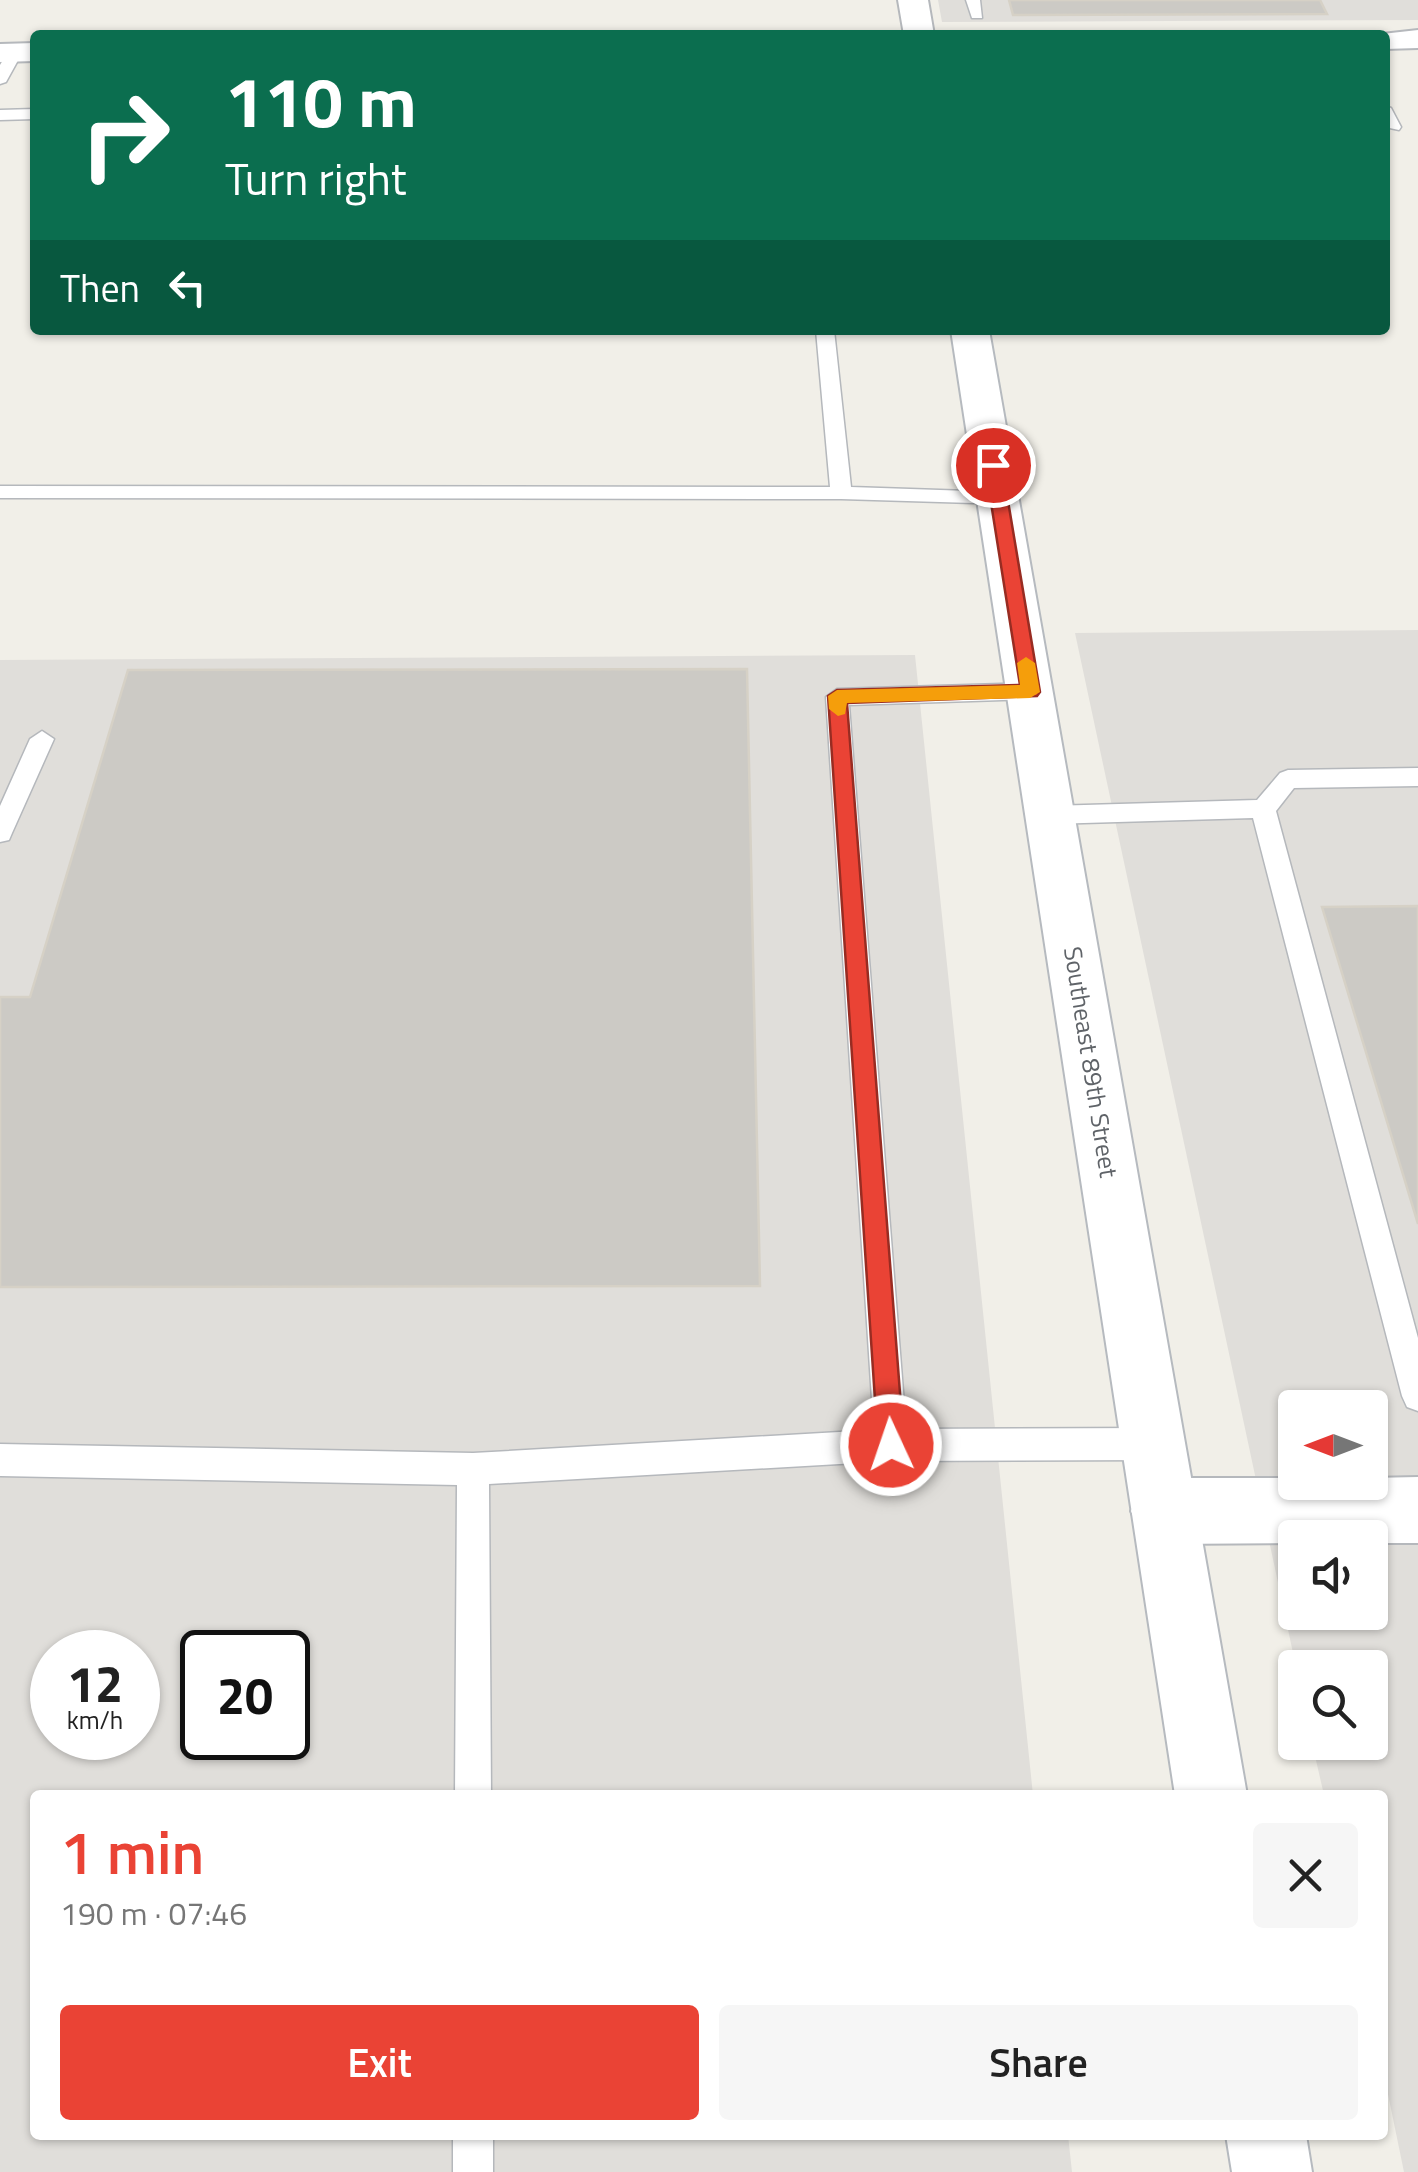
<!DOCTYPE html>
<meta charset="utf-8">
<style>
body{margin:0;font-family:"Titillium Web",sans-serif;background:#f6f6f6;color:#222;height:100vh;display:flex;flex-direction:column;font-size:38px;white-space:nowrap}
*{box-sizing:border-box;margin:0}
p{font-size:32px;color:#767676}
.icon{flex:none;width:55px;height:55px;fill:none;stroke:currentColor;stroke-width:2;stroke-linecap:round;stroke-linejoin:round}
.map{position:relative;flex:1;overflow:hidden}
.drawer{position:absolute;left:30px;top:1790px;width:1358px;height:350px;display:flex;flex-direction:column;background:#fff;border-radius:10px;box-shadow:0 2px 8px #0004}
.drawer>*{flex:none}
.guide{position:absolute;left:30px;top:30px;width:1360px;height:305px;border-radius:10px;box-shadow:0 2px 8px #0004;background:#0b6e4f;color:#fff;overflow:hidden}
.needle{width:65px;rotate:270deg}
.fabs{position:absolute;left:1278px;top:1390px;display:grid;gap:20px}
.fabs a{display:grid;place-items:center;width:110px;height:110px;border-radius:10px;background:#fff;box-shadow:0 2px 8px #0004;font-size:50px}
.speed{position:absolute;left:30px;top:1630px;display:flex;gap:20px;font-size:50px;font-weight:700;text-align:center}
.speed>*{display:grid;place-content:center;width:130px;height:130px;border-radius:50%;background:#fff;box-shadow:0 2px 8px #0004;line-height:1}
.speed small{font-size:25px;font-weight:400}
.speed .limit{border:5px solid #111;border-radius:15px;background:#fff;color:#111}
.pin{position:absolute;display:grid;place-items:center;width:85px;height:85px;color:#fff;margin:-42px;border:5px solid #fff;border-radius:50%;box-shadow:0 2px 10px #0007}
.me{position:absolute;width:110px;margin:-55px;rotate:357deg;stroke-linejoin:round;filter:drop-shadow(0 0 8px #0008)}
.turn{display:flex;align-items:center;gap:35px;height:210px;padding:0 30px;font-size:45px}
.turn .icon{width:130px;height:130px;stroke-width:2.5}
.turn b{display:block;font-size:70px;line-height:85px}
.then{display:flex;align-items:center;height:95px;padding:0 30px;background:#0003;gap:20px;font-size:38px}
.round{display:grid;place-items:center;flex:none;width:105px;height:105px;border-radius:10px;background:#f6f6f6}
.summary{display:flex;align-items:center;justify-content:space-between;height:170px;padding:0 30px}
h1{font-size:60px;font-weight:600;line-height:75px;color:#ea4335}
.cta{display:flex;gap:20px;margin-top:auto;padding:20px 30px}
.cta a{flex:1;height:115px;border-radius:10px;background:#ea4335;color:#fff;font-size:40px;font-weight:600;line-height:115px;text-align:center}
.cta a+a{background:#f6f6f6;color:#222}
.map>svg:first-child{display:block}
.industrial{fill:#e0deda;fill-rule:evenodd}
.building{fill:#cccac5;stroke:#d6d1c6;stroke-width:2.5}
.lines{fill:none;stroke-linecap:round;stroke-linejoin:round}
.lane-casing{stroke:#b5b8bc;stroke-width:3}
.street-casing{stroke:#b5b8bc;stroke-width:4}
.secondary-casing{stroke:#b6babf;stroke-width:4}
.lane{fill:#fff;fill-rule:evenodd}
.street{fill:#fff;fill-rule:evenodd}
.secondary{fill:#fff;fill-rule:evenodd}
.route{fill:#ea4335;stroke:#982c22;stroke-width:2.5}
.slow{fill:#f59e0b}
.labels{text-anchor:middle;stroke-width:8;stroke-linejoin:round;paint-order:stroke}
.street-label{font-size:25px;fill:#5f6368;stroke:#fff}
</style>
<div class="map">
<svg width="1418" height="2172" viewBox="0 0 1418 2172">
<rect width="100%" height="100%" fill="#f1efe8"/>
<path class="industrial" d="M938,0H1418V20L942,22Z
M1418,630V2172H1404L1383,2070L1382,1795H1324L1312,1743L1370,1742V1668L1296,1667L1075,633ZM1295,1408H1370V1482H1295ZM1295,1538H1370V1612H1295Z
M915,655L1033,1795H35V2135H1068L1072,2172H0V660ZM52,1652H138V1738H52ZM202,1652H288V1738H202Z"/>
<path class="building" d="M1009,0H1320L1327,14L1013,15Z
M747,669L760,1286L0,1287V997H30L128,670Z
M1418,906V1224L1322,907Z"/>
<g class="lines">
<g class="lane-casing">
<path id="lane" d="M966,0H980L982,18H972Z
M9,50L22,53L6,82L0,84V65Z
M1385,106L1391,108L1401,127L1399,130L1385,127Z
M35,109V119L0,120V110Z
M816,330H834L851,487L999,492L1009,499L1006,504L841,499L0,498V486L830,487Z
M1031,683L1042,691L1031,699L849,705L906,1429L1153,1428L1164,1433L1169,1444L1164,1455L1153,1460L891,1461L489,1484L491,1795H455L457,1485L0,1476V1444L473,1453L874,1430L826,697L837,689Z
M42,731L54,739L12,833L9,840L0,842V806L30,739Z
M1418,768V786L1294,788L1276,811L1418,1338V1411L1407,1407L1402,1396L1253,818L1050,824L1041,821L1038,815L1041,809L1050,806L1257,800L1280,773L1288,770Z
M453,2135H493V2172H453Z"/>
</g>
<g class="street-casing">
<path id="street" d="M898,0H928L934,35H904Z
M1418,30V48L1385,49V35H1373Z
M35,43V61L0,62V44Z
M1418,1477V1543H1370V1538H1295V1543L1164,1544L1141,1534L1131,1511L1141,1488L1164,1478H1295V1482H1370V1478Z"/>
</g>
<g class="secondary-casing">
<path id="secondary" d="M951,330H989L1247,1795H1175Z
M1226,2135H1306L1312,2172H1232Z"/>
</g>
<use href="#lane" class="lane"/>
<use href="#street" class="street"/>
<use href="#secondary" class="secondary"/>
</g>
<path class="route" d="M993,460L1002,465L1040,692L1037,696L847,703L904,1445L900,1454L891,1458L882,1454L878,1445L828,696L837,690L1020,685L985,465Z"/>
<path class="slow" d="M1026,657L1035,663L1040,692L1030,698L847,703L845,714L838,716L829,709L828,696L837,690L1020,685L1017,663Z"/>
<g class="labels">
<g class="street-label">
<text transform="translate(1091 1062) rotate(81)" y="9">Southeast 89th Street</text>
</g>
</g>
</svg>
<div class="fabs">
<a><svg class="needle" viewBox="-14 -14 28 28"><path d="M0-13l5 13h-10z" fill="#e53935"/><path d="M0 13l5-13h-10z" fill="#767676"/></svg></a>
<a><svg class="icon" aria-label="sound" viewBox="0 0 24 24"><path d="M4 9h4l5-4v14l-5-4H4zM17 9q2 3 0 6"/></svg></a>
<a><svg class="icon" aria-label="search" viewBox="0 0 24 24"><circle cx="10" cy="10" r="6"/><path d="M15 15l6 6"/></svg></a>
</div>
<div class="speed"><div>12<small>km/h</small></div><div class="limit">20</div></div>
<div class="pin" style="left:993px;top:465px;background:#d93025"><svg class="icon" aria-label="arrive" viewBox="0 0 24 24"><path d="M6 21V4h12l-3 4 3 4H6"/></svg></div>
<svg class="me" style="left:891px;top:1445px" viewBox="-20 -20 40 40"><circle r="17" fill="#ea4335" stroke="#fff" stroke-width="3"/><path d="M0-11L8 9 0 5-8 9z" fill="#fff"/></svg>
<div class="guide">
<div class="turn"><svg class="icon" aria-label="right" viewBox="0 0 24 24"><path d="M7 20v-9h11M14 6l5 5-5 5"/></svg><div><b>110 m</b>Turn right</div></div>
<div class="then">Then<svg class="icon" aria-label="left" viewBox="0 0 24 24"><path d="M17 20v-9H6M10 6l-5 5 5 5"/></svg></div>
</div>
<section class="drawer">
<div class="summary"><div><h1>1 min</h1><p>190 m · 07:46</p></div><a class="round"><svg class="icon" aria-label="close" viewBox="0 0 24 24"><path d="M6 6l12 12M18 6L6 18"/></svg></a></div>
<div class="cta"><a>Exit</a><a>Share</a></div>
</section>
</div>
